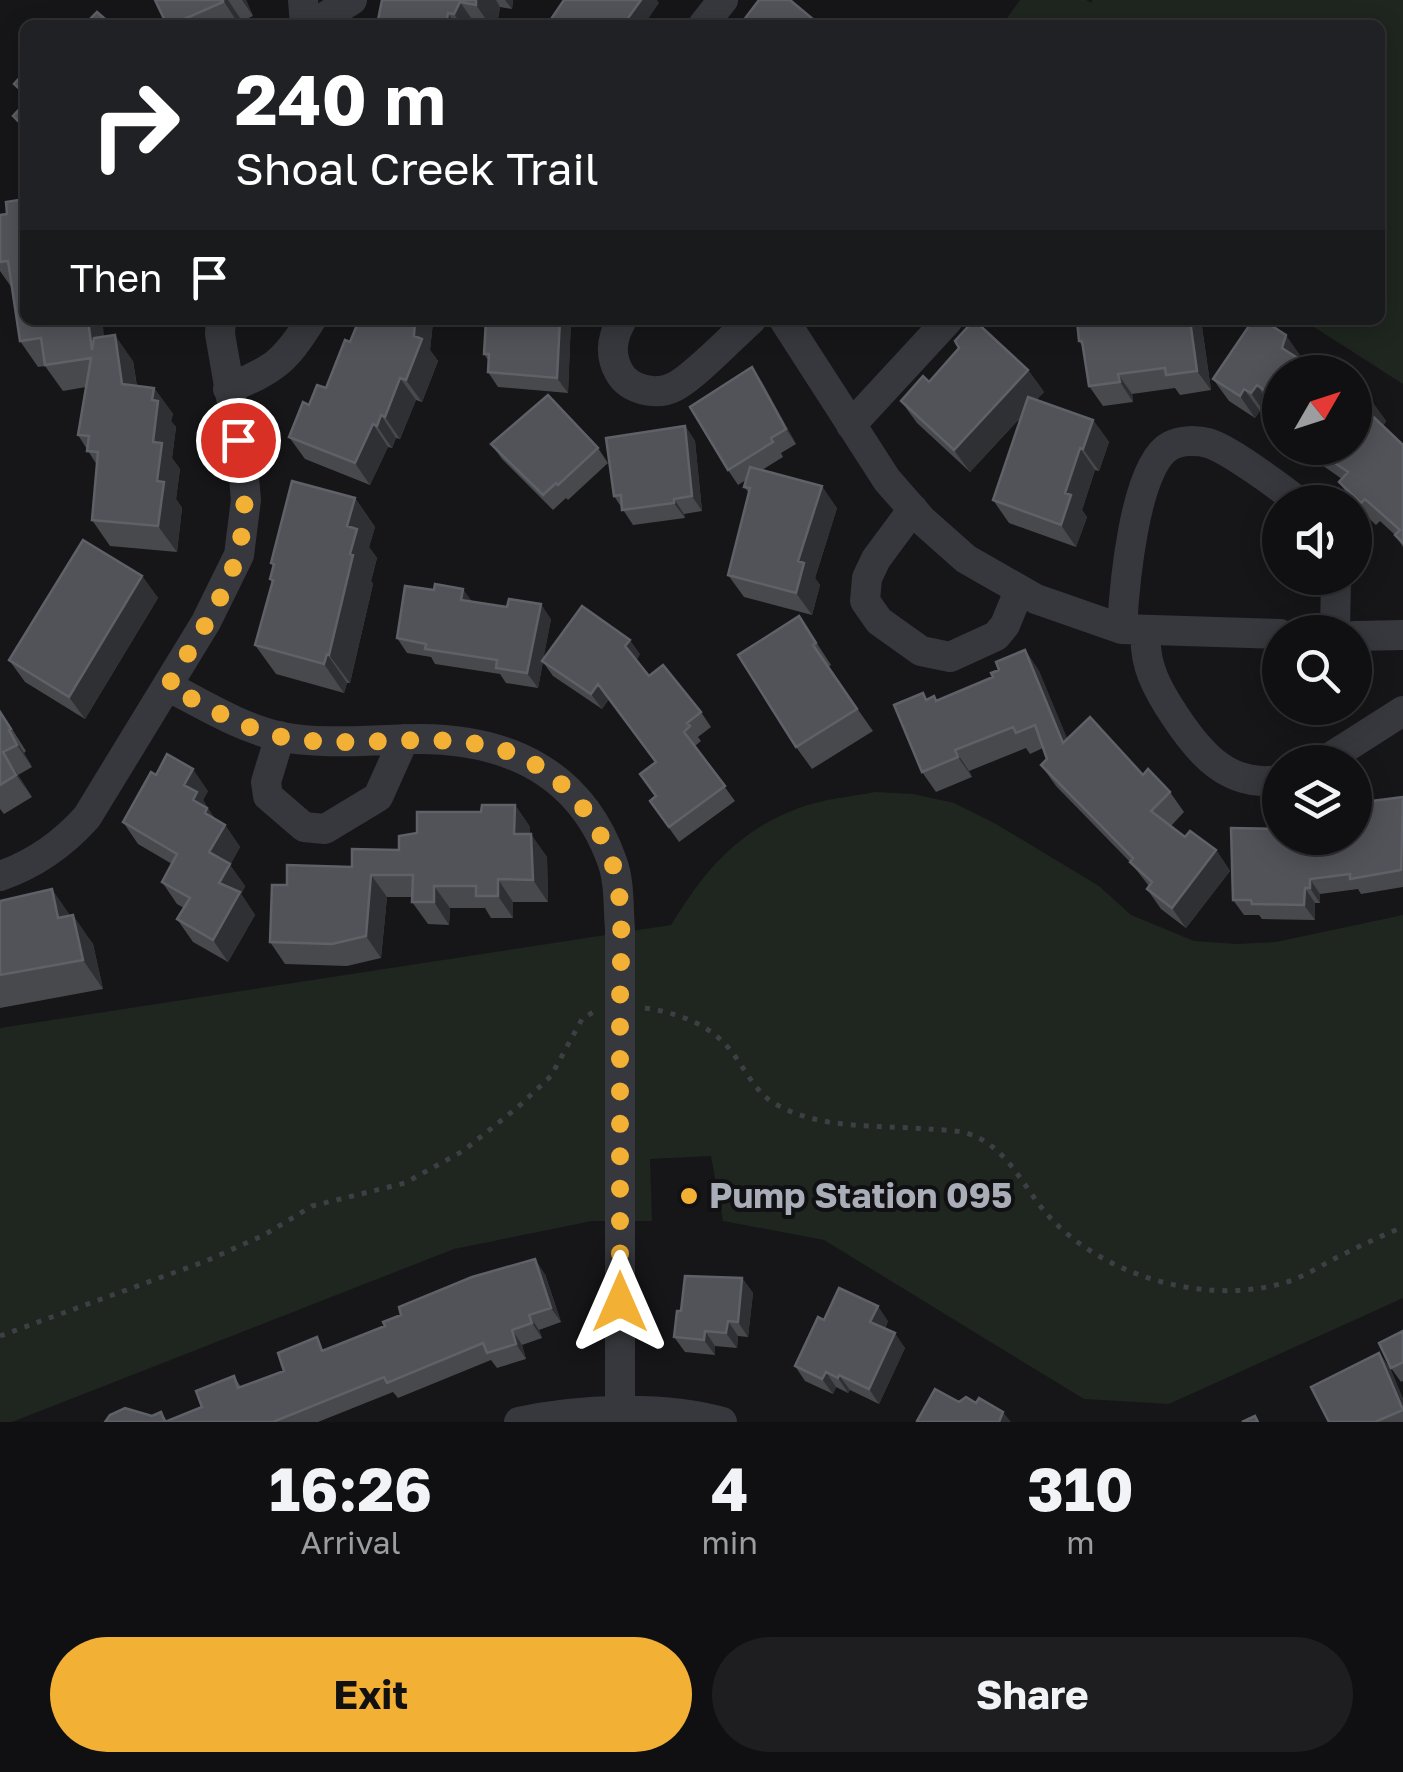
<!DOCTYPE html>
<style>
body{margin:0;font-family:"Golos Text",sans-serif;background:#1e1e20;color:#f1f3f6;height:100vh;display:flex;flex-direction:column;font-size:38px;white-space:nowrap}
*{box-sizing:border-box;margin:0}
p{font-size:32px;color:#9c9d9f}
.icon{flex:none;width:55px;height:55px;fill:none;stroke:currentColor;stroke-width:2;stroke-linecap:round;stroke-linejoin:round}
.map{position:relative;height:1422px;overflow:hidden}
.drawer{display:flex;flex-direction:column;background:#101012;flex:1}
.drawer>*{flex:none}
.hud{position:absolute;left:20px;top:20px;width:1365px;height:305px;border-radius:15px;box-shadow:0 5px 25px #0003,0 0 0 2px #303032;background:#202124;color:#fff;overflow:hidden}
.needle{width:65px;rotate:51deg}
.controls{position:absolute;left:1262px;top:355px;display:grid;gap:20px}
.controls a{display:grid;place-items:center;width:110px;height:110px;border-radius:50%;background:#101012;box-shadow:0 5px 25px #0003,0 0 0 2px #303032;font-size:50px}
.pin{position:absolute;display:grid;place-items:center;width:85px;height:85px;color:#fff;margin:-42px;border:5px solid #fff;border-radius:50%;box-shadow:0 2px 10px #0007}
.me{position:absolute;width:110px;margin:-55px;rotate:0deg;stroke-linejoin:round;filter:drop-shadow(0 0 8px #0008)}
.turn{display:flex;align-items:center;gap:35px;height:210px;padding:0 50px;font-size:45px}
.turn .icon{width:130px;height:130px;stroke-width:2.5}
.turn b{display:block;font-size:70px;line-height:85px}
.then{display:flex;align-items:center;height:95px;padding:0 50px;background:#0003;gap:20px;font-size:38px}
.eta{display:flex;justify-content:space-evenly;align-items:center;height:170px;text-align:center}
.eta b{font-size:60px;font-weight:700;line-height:70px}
.action{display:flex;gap:20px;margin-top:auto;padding:20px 50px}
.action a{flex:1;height:115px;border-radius:60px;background:#f2b134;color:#111;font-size:40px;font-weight:700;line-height:115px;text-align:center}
.action a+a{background:#1e1e20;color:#f1f3f6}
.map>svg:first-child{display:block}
.green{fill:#1e261f}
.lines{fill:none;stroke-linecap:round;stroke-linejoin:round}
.path{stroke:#3d3f44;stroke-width:5;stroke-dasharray:5 8;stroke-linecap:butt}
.minor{stroke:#37383d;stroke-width:30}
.wall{fill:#47494d}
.shaded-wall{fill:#2f3033}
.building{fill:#525359;stroke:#5f6168;stroke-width:2.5}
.route{stroke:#f2b134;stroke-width:18;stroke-dasharray:0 32.4}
.poi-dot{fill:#f2b134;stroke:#111113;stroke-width:4}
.labels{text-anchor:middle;stroke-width:8;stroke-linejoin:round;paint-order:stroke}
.poi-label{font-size:35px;font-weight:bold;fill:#a8adb8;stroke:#111113;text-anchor:start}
</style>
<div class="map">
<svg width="1403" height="1422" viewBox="0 0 1403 1422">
<rect width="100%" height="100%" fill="#161618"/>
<path class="green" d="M1020,0H1086L1092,3V0H1403V384L1303,320H1380V25H1002Z
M875,792L913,794L954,803L996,824L1099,886L1131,915L1194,941L1237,944L1276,942L1403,915V1298L1169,1404L1084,1399L824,1240L723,1221L711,1156L650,1159L652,1221H592L454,1249L12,1422H0V1028L671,925C704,871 737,831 799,808C822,799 850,797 875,792Z"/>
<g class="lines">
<path class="path" d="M645,1008C678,1013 710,1024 731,1051C745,1068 754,1091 774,1103C818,1130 879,1125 929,1129C941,1130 955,1130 966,1133C1005,1144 1021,1183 1045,1212C1100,1276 1206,1307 1287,1282C1303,1277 1319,1267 1334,1259C1357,1247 1379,1237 1403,1227
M0,1336L206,1261L264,1235L312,1206L405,1183L463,1151L518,1107L551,1076L582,1019L595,1011"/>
<path class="minor" d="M303,0L305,25
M312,25L352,0
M703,25L723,0
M622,320C612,337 609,354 619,372C629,390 656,396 674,387C693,378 733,336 751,320
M784,320L887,480L922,520L966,559L1036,599L1122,629L1280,634
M228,389C274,369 284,363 311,320
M851,425L948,320
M913,509L876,559L867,578L865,601L879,621L921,651L950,657L996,636L1005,625L1019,591
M1122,629C1124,590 1134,465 1170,446C1181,440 1197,440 1208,443C1229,449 1281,488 1299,502
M1146,630C1143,664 1157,689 1175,716C1200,754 1229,788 1280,780
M1335,632L1336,578
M1355,636L1403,635
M167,686C203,704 239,727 278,736C324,746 375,739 422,739C511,740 581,774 612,861C620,883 618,907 620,929V1422
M280,736L266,782L268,796L304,827L325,829L378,797L404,739
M1323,762L1403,711
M0,876C35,864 62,845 87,817L206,622L239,555L246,500L243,466L220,334L221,320
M519,1422C578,1409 664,1405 722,1422"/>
</g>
<path class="wall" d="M155,0H246L253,16L242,21L243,25H167Z
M382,0H513L512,9L500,7L497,25H377Z
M0,215L104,337L133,361L137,386L154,388L173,414L171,421L176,427L172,458L180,469L176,499L182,508L177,552L110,546L92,520L97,465L78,435L86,387L63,391L45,366L38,367L20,341L12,288L0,271Z
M359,320H452V324L433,322L430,350L438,361L422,402L416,400L400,439L396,438L392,448L388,447L370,485L305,459L289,437L309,405L326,388L350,342Z
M486,320H571L568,393L498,387L488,372V360L484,354Z
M1077,320H1201L1211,390L1180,395L1175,388L1132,394L1133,402L1103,406L1089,386L1083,347L1079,341Z
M1261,324L1302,358L1280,372V412L1272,407L1266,415L1260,411L1255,418L1229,401L1213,379Z
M1028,370L1044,392L1036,400L1093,420L1109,442L1099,471L1095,470L1082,510L1087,517L1076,547L1009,523L993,500L1022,416L970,472L917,423L901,401L929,382Z
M762,382L796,444L781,453L783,457L762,470L837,508L815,578L820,585L812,615L744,597L728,575L749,493L744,487L746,480L738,485L728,470Z
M1370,399L1386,421L1383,426L1403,445V547L1395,535L1380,521L1376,525L1355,505V502H1353L1339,482L1342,479L1319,463L1308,448H1355Z
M685,426L695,441L702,511L684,514L685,518L633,525L614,496Z
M491,444L598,448L608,463L568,500L566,498L553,510L502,459Z
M355,498L375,527L369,547L377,558L371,581L373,584L350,683H347L344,693L276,674L255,645L272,582L270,579L274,567L271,563Z
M142,576L158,598L85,719L25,682L9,660Z
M472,602L551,619L543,659L640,654L636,660L649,676L701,712L711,727L698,737L701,741L695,746L735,801L679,842L650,801L656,797L655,762L609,699L602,709L553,676L543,662L538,688L506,683L500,674L435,664L431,657L407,653L397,638Z
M799,616L831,665L828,667L873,731L812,769L796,747Z
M1025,650L1039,671L1067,739L1143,775L1170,792L1184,812L1171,826L1185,837L1216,850L1230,871L1186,928L1161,909L1147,889L1149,886L1130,862L1056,786L1041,765L1047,759L1043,748L1030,754L1026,748L969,771L972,777L936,792L922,772L927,699L937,700L993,677L999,670Z
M0,710L26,751L24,753L32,767L18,775L32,797L4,814L0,809Z
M208,791L203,800L214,818L225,825L240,847L230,865L245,886L241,894L255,915L228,962L193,942L177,919L184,908L177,904L162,882L172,864L138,844L123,822Z
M1403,797V887L1361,894L1358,889L1320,894V903H1315V920L1262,919L1259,915H1244L1233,900L1355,838Z
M515,805L530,827V834L547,857L548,902H513V918H491L485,908H450L449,925L428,924L412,902V897H387L381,958L347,966L285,964L270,942L287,885L352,867L399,850L417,833L481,812Z
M0,901L71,916L93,944L103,989L0,1008Z
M545,1274L561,1322L539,1330L542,1338L522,1345L526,1359L497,1368L491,1360L398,1398L393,1392L318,1422H105L152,1416L161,1412L167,1421L202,1407L234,1376L241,1387L284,1371L326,1349Z
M742,1278L753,1293L748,1337L738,1336L737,1348L715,1346V1355L685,1352L674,1337L681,1311Z
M824,1320L888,1321L885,1329L905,1348L879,1404L850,1390L848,1393L836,1387L833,1394L805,1381L795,1366Z
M1403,1331V1381L1401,1382L1391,1368Z
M1379,1353L1390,1368L1403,1399V1422H1329Z"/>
<path class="shaded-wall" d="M223,0H228L242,21L243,25H239Z
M242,0H246L253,16Z
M476,0H496L500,7L497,25H490L476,5Z
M505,0H513L512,9Z
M641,0H657L659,3L644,25H623Z
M460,2L476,25H462L454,14Z
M448,13L456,25H446Z
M88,320H102L110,376L92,350Z
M415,320H432L433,322L430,350L438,361L422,402L406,380Z
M560,320H571L568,393L557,378Z
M1190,320H1201L1211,390L1197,371Z
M115,335L133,361L140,410L122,384Z
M1286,335L1302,358L1298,370L1282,348Z
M752,367L762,382L796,444L786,429Z
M1028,370L1044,392L970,472L954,450Z
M1118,374L1132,394L1133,402L1120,382Z
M400,378L416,400L400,439L385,417Z
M1257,385L1272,407L1266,415L1251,393Z
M154,388L173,414L171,421L176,427L172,458L180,469L176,499L182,508L177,552L158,526L157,481L153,442L152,400Z
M1244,389L1260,411L1255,418L1240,396Z
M1370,399L1386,421L1380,430L1364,408Z
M381,415L396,438L392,448L377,426Z
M1093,420L1109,442L1099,471L1083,449Z
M373,424L388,447L370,485L355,463Z
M685,426L695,441L702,511L692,496Z
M1080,448L1095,470L1082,510L1087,517L1076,547L1061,525L1065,493Z
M822,486L837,508L815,578L820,585L812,615L796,593L798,561Z
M355,498L375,527L369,547L377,558L371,581L373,584L350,683L329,655L350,554L347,526Z
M674,499L684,514L685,518L674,503Z
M142,576L158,598L85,719L69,697Z
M463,589L474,604L461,600Z
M541,604L551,619L538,688L527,673Z
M630,640L640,654L636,661L625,646Z
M1025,650L1039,671L1078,764L1063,743Z
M327,654L347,683L344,693L324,664Z
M598,684L609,699L602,709L591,694Z
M9,730L24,753L32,767L17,745Z
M955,750L969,771L972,777L958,757Z
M3,752L18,775L32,797L16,775Z
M193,769L208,791L203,800L222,830L225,825L240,847L230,865L245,886L241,894L255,915L228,962L213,940L219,883L184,785Z
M515,805L530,827V857L514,834Z
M531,834L547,857L548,902L533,880Z
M1216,850L1230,871L1186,928L1172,908Z
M371,875L387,897L381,958L366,936Z
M498,879L513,902V918L498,896Z
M1310,879L1320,894V903L1310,888Z
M434,886L450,908L449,925L434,902Z
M1305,888L1315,903V920L1304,905Z
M52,889L72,918H58Z
M73,915L93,944L103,989L83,960Z
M535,1259L545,1274L561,1322L551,1308Z
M742,1278L753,1293L748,1337L738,1322Z
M878,1306L888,1321L881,1337L870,1322Z
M529,1315L539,1330L542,1338L532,1323Z
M728,1321L738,1336L737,1348L726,1333Z
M512,1330L522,1345L526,1359L516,1344Z
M705,1331L715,1346V1355L704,1340Z
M895,1333L905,1348L879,1404L869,1389Z
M1379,1353L1390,1368L1403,1399V1409Z
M826,1372L836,1387L833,1394L822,1379Z
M839,1375L850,1390L848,1393L838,1378Z
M1003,1412L1011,1422H999Z"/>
<path class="building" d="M155,0H223V2L171,25H167Z
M382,0H476V5L460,2L454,14L448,13L446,25H377Z
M564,0H641L623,25H547Z
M759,0H790L820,25H740Z
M97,12L112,25H84Z
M25,72V94L14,84Z
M25,103V128L13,116Z
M25,199V320H88L92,350L94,338L115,335L122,384L154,388L152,400L158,401L153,442L162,443L157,481L164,482L158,526L92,520L98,452L87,451L89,436L78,435L91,358L45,365L41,338L20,341L8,261L0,262V215L7,214L6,202Z
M359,320H415L414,336L422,339L406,380L400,378L385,417L381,415L377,426L373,424L355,463L289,437L303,402L309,405L317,385L326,388L345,340L350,342Z
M486,320H560L557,378L488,372L489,354H484Z
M974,320L1028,370L954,450L901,401L923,376L929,382L959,348L955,341Z
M1077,320H1190L1197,371L1166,375L1165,368L1118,374L1120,382L1089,386L1082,341H1079Z
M1253,320L1261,324L1264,321L1286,335L1282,348L1319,372H1280V401L1257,385L1251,393L1244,389L1240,396L1213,379Z
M752,367L786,429L771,438L773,442L728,470L690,407Z
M1355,388L1370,399L1364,408L1403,445V543L1395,535L1400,530L1365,499L1361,503L1339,482L1348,472L1313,448H1355Z
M548,395L598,448L558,485L556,483L543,495L491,444Z
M1028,397L1093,420L1083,449L1080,448L1065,493L1071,495L1061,525L993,500Z
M685,426L692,496L674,499V503L622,510L621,495L614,496L606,438Z
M750,467L822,486L798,561L804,563L796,593L728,575L750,488L744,487Z
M292,481L355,498L347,526L357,529L350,554L353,555L329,655L327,654L324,664L255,645L273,580L270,579L274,564L271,563Z
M83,540L142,576L69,697L9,660Z
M435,584L463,589L461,600L507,607L509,599L541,604L527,673L496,668L497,660L425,649L426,644L397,638L405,586L434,590Z
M582,606L630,640L625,646L649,676L663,665L701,712L687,723L690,726L684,732L725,786L669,827L650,801L656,796L640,774L656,762L598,684L591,694L542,661Z
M799,616L816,643L813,645L857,709L796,747L738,655Z
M1025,650L1063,743L1090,717L1143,775L1148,769L1170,792L1151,811L1185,837L1190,831L1216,850L1172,908L1147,889L1152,882L1130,862L1133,858L1041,765L1047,759L1035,725L1016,733L1013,727L955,750L958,757L922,772L894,705L923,693L926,700L934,696L936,701L993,677L991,673L999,670L996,662Z
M0,712L11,729L9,730L17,745L3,752L16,775L0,785Z
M167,754L193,769L184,785L197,792L193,800L207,808L205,813L225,825L209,852L230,864L219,883L240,892L213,940L177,919L190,898L162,882L177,854L123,822L151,772L156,775Z
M1403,797L1401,870L1350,879V874L1310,879V888H1305L1304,905L1252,904L1251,900H1233L1231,828L1280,829V838H1355V803Z
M482,805H515L514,834H531L533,880L498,879V896H476V886H434V902H412L413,875H371L366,936L332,944L270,942L272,885H287V865L352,867V849L399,850V836L417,833V812H481Z
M52,889L58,918L73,915L83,960L0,975V901Z
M535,1259L551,1308L529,1315L532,1323L512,1330L516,1344L487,1353L483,1343L387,1383L384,1377L273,1422H105L110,1415L125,1408L152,1416L161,1412L165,1422L202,1407L196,1391L234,1376L238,1388L284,1371L278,1353L317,1337L322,1351L385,1326L383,1322L401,1315L399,1307L472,1277Z
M685,1276L742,1278L738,1322L728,1321L726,1333L705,1331L704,1340L674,1337L677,1311H681Z
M839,1288L878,1306L870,1322L895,1333L869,1389L839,1375L838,1378L826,1372L822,1379L795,1366L818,1317L824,1320Z
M1403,1331V1362L1391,1368L1379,1343Z
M1379,1353L1403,1410L1375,1422H1329L1311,1387Z
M935,1389L959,1402L966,1397L976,1403L979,1398L1003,1412L999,1422H918L917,1421Z
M1255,1416L1258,1422H1242Z"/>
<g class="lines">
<path class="route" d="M238,440C260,552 223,595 168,686C203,704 239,727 278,736C345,751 415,732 483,745C545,756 592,804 612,862C626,902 620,962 620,1005C620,1104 620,1203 620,1302"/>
</g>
<circle class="poi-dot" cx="689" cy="1196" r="10"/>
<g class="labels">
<g class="poi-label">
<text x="709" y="1208">Pump Station 095</text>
</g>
</g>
</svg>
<div class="controls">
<a><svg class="needle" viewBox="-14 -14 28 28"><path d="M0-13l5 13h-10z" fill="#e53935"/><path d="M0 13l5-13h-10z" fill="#9c9d9f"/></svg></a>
<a><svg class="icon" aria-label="sound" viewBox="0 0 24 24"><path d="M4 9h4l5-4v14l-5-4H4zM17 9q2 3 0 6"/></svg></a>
<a><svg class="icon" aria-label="search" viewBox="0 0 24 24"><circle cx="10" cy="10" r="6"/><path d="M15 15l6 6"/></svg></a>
<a><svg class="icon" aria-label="layers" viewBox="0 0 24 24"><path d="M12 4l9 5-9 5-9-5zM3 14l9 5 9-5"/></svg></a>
</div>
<div class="pin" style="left:238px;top:440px;background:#d93025"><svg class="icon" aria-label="arrive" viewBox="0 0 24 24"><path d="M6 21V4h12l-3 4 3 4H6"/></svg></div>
<svg class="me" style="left:620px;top:1302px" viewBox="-20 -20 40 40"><path d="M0-17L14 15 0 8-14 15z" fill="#f2b134" stroke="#fff" stroke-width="4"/></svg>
<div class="hud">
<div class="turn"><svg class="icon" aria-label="right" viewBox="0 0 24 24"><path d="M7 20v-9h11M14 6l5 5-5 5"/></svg><div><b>240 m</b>Shoal Creek Trail</div></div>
<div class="then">Then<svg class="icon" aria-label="arrive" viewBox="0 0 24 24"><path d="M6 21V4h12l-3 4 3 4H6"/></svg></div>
</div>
</div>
<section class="drawer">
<div class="eta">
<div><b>16:26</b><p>Arrival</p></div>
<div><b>4</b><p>min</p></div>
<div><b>310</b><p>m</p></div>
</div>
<div class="action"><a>Exit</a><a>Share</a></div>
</section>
